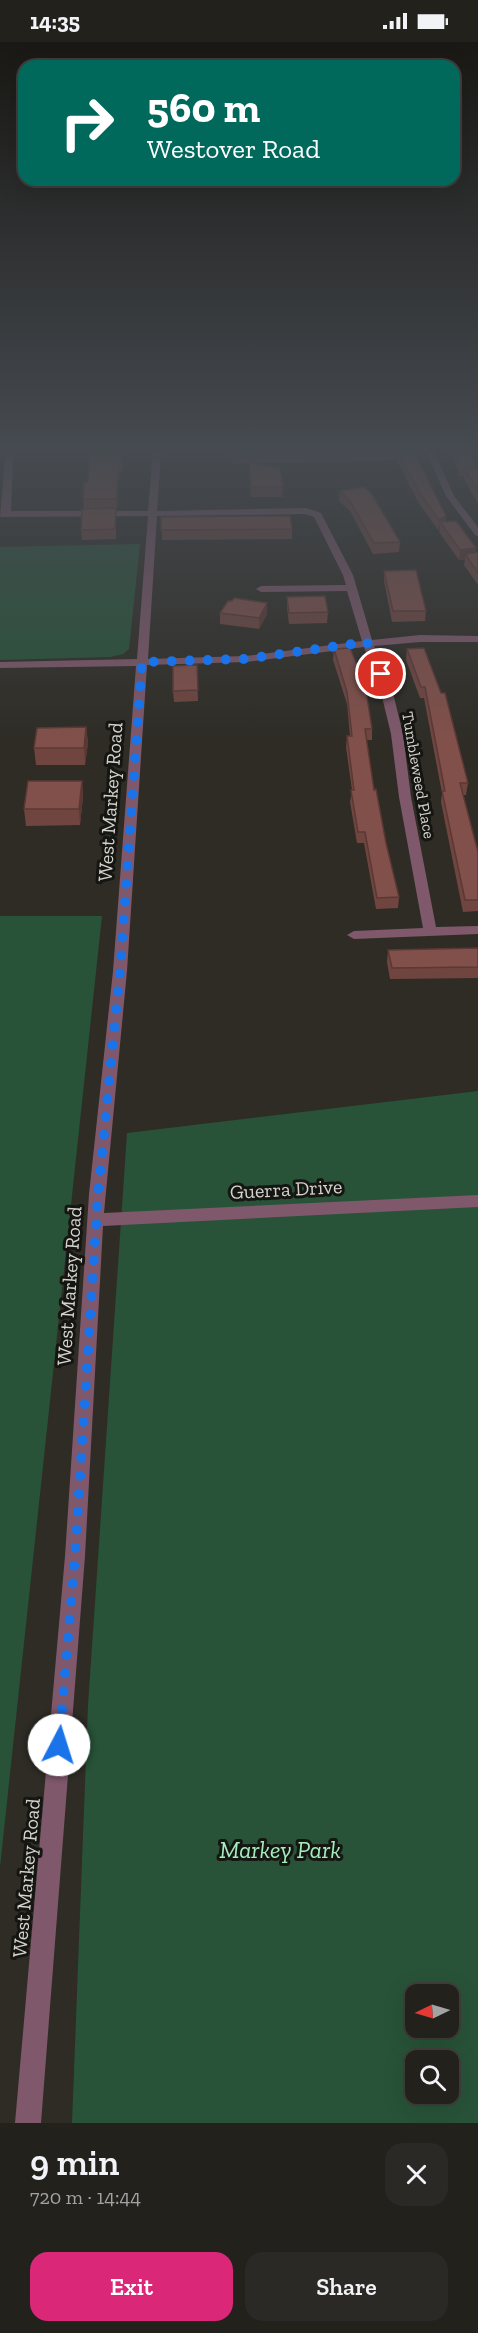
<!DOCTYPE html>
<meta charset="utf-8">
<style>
body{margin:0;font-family:"Zilla Slab",serif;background:#2a2925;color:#f1f3f6;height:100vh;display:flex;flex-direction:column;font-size:22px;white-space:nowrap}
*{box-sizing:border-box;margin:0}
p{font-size:20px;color:#a2a3a3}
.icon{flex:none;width:33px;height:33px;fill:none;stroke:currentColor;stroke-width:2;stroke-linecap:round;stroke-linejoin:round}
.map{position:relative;height:2081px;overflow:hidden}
.drawer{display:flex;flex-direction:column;background:#22211c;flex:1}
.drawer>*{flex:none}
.top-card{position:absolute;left:18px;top:18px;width:442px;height:126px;border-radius:18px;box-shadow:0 6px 24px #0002,0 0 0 2px #3f3e3b;background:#00695c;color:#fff;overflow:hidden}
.needle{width:39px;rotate:265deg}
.tools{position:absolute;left:405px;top:1942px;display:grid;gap:12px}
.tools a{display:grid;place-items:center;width:54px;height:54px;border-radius:12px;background:#22211c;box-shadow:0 6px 24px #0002,0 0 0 2px #3f3e3b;font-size:30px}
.pin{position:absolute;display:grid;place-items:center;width:51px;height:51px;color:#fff;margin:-26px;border:3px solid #fff;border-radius:50%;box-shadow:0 2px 6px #0007}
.me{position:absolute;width:66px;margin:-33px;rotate:5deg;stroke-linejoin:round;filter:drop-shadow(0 0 4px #0008)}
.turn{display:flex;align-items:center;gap:21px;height:126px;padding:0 30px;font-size:27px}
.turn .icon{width:78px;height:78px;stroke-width:2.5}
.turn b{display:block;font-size:42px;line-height:51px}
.round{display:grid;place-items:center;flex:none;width:63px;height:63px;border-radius:18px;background:#2a2925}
.head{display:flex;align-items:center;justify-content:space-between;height:102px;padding:0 30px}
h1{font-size:36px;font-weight:600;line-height:45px}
.action{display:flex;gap:12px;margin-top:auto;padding:12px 30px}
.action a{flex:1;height:69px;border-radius:18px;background:#db2777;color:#fff;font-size:24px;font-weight:600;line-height:69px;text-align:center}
.action a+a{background:#2a2925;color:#f1f3f6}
.status{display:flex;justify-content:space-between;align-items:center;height:42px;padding:0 30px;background:#22211c;direction:ltr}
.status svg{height:16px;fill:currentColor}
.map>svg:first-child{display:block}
.green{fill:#285338;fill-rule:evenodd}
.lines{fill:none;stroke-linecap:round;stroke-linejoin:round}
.minor{fill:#7f586b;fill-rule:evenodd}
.wall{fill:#704540}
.shaded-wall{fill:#5b3834}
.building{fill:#82504a;stroke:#5b3834;stroke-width:1.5}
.route{stroke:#1a73e8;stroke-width:10;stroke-dasharray:0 18}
.labels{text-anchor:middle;stroke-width:6;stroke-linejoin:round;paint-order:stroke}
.far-street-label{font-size:16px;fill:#d4d3ce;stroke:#151511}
.street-label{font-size:20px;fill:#d4d3ce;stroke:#151511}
.near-park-label{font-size:24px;font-style:italic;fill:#a4edbd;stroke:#151511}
</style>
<div class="status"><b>14:35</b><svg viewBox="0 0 49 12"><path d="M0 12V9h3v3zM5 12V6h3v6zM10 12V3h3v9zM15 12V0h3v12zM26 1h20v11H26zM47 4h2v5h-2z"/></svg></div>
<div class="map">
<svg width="478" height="2081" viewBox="0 0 478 2081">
<rect width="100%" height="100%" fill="#2e2c25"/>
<path class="green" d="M140,502L129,607L123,612L110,615L0,618V505Z
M0,874H102L0,1825Z
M478,1049V2081H72L88,1663L127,1091ZM416,1953H448V1986H416ZM416,2019H448V2052H416Z"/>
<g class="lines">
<path class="minor" d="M9,410H17L13,417L11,469H148L153,410H161L157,469L306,466L321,471L353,533L372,598L420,593L478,594V600H420L374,604L394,655L403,692L411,755L436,885L478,884V892L354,897L347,893L354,889L423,886L399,755L391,692L382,655L364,605L246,620L147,623L127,929L104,1171L478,1153V1165L103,1184L85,1514L41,2081H15L65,1514L89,1152L113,929L136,624L0,626V620L137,617L148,474L0,475L5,417ZM305,472L314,475L343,533L346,543L261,544L256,547L261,550L347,549L362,599L246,614L148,617L157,474Z
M426,410H434L454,454L478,485V494L475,493L446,454Z"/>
</g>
<path class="wall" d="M89,410H123V429H119L117,467H116V497L82,498L81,488L84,467L83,457L88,440Z
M230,410H416V415L446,474V480L476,510H478V543L464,523L465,518H459L439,490L440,487L438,488L418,460L397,418L249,421L283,445L282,455H251L249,421L232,422Z
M450,410H470L476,424V427H478V462L464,437V434H460Z
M340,449L400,500L399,510L373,512L350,469L339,459Z
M161,475L292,487V497L162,498Z
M384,529L426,569L425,579L392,580L384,539Z
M287,555L328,570L327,581L289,582L287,566Z
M267,561V572L259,587L220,582V571Z
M424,606L468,741L466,753H463L478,810V869L463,870L441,760L442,751L424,656H420L406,618L407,607Z
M334,607L372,687V698H366L374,748L386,801L399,855L398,866L376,867L364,801H357L350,760L352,748L346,705L347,694H350L347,662L333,618Z
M197,623L198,659L174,660L173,649Z
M86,685L88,701L85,723H36L34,706Z
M82,739L83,755L80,783L26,784L24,767Z
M478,906V936L390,937L387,920L388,908Z"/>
<path class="shaded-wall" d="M119,419V429L117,467L116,457Z
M446,474L445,484L440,480V487L438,488L439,478Z
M476,506L475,517L465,512V518H459L460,508Z
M267,561V572L259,587V576Z
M86,685L88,701L85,723L84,706Z
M82,739L83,755L80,783L79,767Z"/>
<path class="building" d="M89,410H122V419H119L116,457H83L84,440H88Z
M232,410H315L232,412Z
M399,410H414L446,474L439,478L419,450Z
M455,410H470L476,424H461Z
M249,421L280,426L283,445H251Z
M465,427H478V450Z
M364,445L371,451L400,500L374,501L350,459L340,449Z
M116,466L115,487L81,488L82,467Z
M290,474L292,487L161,488V475Z
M456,479L476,506L460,508L440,480Z
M478,510V531L465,512Z
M416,528L426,569H393L384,529Z
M325,554L328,570L289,571L287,555Z
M234,556L267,561L259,576L220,571L228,559H232Z
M350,606L365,642L372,687H365L374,748L376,747L386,801L399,855L377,856L365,790H358L351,748H354L347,694H352L347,650L334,607Z
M424,606L441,651H445L468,741H460L478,810V858H465L442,749H445L425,645H421L407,607Z
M197,623L198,648L173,649V624Z
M86,685L84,706H34L37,686Z
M28,739H82L79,767H24Z
M478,906V925L392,926L388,908Z"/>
<linearGradient id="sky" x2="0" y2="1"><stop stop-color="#191814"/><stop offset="0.58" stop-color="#464b51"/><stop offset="1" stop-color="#464b51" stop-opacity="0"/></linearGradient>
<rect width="478" height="701" fill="url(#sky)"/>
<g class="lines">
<path class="route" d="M59,1703L75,1514L98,1152L120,929L142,620L246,617L367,600L381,632"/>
</g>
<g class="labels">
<g class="far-street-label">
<text transform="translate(419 733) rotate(80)" y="6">Tumbleweed Place</text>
</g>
<g class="street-label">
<text transform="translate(110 760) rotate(-86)" y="7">West Markey Road</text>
<text transform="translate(286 1147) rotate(-3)" y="7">Guerra Drive</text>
<text transform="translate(69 1244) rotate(-86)" y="7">West Markey Road</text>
<text transform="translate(26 1836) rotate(-85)" y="7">West Markey Road</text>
</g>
<g class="near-park-label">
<text x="280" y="1816">Markey Park</text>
</g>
</g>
</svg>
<div class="tools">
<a><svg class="needle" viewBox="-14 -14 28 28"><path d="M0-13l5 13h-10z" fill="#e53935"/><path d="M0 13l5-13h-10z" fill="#a2a3a3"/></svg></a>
<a><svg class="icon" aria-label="search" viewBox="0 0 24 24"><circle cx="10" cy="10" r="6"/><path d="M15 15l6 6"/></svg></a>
</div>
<div class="pin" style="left:381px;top:632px;background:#d93025"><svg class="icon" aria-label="arrive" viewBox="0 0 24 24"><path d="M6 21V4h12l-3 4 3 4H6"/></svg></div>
<svg class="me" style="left:59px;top:1703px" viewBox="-20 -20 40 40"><circle r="19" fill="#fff"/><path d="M0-13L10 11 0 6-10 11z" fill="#1a73e8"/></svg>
<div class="top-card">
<div class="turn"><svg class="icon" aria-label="right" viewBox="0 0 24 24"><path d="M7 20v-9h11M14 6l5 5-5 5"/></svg><div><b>560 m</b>Westover Road</div></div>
</div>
</div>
<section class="drawer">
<div class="head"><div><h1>9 min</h1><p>720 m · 14:44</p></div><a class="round"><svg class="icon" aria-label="close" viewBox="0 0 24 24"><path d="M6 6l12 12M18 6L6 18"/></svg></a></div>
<div class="action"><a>Exit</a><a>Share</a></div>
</section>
